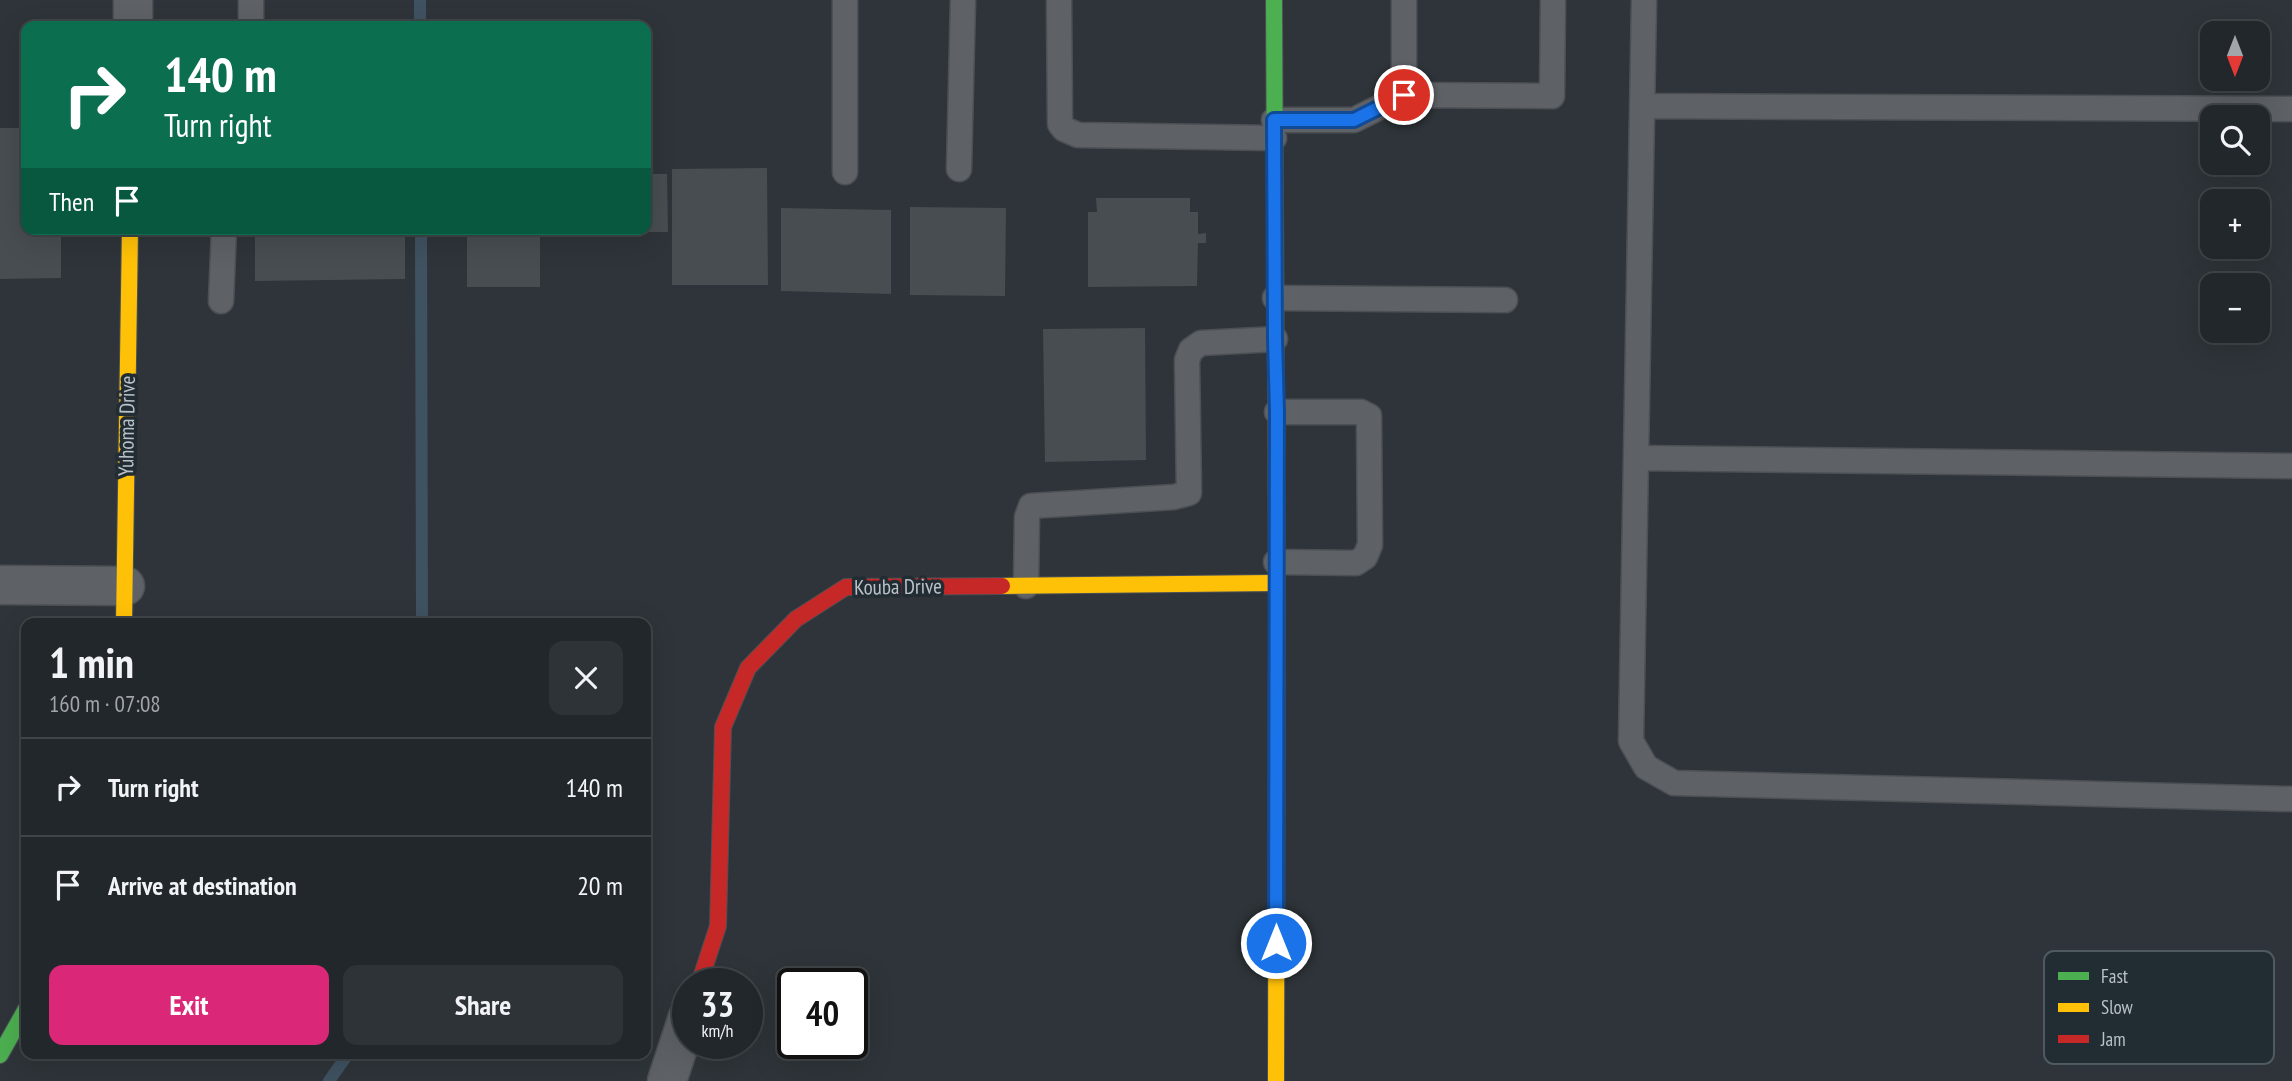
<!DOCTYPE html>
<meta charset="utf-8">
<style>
body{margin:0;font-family:"PT Sans Narrow",sans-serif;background:#2e3337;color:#f1f3f6;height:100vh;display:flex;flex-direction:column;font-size:26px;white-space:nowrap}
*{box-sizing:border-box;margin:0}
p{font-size:23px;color:#a2a5a9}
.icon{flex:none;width:38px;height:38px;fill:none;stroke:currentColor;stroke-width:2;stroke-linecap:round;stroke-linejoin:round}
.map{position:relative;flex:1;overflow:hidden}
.drawer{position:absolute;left:21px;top:618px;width:630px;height:441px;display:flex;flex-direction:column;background:#22272b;border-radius:14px;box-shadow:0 7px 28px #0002,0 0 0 2px #3f4447}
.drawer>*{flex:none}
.hud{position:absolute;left:21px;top:21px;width:630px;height:214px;border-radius:14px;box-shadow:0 7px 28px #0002,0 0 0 2px #3f4447;background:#0b6e4f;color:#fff;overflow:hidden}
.needle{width:46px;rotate:180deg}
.controls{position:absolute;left:2200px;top:21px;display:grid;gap:14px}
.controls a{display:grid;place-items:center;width:70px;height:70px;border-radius:14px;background:#22272b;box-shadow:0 7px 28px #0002,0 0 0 2px #3f4447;font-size:35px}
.speed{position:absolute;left:672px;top:968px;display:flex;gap:14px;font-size:35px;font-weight:700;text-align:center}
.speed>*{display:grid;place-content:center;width:91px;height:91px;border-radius:50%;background:#22272b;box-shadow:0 7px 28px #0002,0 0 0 2px #3f4447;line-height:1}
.speed small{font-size:18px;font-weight:400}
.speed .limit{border:4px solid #111;border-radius:10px;background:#fff;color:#111}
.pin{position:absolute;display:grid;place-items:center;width:60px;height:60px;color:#fff;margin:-30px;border:4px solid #fff;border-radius:50%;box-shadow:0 2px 7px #0007}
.me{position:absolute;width:77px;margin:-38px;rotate:0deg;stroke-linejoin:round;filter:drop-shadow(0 0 5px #0008)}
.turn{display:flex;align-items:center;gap:24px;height:147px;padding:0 28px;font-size:32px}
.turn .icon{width:91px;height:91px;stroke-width:2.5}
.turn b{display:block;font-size:49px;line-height:60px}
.then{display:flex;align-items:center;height:66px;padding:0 28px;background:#0003;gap:14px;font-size:26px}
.round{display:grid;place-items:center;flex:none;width:74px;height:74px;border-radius:14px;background:#2e3337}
.head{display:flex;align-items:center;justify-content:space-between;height:119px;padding:0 28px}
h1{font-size:42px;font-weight:600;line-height:52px}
.primary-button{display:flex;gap:14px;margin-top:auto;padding:14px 28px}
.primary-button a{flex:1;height:80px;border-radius:14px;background:#db2777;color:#fff;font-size:28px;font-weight:600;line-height:80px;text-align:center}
.primary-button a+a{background:#2e3337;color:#f1f3f6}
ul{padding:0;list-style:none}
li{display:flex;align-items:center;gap:21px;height:98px;padding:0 28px;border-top:2px solid #3f4447}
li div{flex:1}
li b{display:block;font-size:26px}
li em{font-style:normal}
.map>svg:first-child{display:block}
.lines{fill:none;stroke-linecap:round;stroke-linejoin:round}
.stream{stroke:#3f5261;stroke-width:12}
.building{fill:#474d51}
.lane-casing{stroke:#4c5054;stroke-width:27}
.street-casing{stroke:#4c5054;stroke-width:41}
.fast-casing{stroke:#4c5054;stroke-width:18}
.slow-casing{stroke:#4c5054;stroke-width:18}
.jam-casing{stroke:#4c5054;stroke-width:18}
.lane{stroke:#5e6267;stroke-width:24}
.street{stroke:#5e6267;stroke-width:38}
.fast{stroke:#4caf50;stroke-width:16}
.slow{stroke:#ffc107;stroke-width:16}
.jam{stroke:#c62828;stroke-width:16}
.route-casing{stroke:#114b97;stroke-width:18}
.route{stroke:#1a73e8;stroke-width:12}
.labels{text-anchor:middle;stroke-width:7;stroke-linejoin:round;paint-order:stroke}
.street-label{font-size:21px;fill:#b9c1c9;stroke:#222c33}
.key{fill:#222c33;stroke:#4f5960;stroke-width:2}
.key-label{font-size:19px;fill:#b9c1c9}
</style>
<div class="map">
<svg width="2292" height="1081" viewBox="0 0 2292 1081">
<rect width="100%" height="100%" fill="#2e3439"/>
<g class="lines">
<path class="stream" d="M420,0V26
M421,229L422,623
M329,1081L348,1054"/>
</g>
<path class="building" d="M0,128H22L23,226H26V229H61V278L0,279Z
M767,168L768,285H672V169Z
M646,174H667L668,232H598V229H646Z
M1096,198H1190V212H1198V234L1206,233V243H1198L1197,286L1088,287V212H1097Z
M910,207L1006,208L1005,296L910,295Z
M781,208L891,210V294L781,291Z
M255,229H405V279L255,281Z
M467,229H540V287H467Z
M1145,328L1146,460L1045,462L1043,329Z"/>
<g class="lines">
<g class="lane-casing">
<path id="lane" d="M251,0V26
M845,0V172
M1059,0L1060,124L1064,129L1078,135L1274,138
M1404,0V95L1552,96L1553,0
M1644,0L1631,741L1646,767L1674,783L2292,799
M1642,106L2292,109
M1274,120H1354L1404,95
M959,169L963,0
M1275,298L1505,300
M221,301L224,229
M1636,458L2292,466
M1276,562L1356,563L1365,557L1370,545L1369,416L1361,412H1277
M1026,586L1027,517L1031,506L1174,497L1189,493L1187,360L1191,350L1201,343L1275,339"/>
</g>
<g class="street-casing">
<path id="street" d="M133,26V0
M0,585L125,586
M667,1081L688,1017"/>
</g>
<g class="fast-casing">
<path id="fast" d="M1274,0L1277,600
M0,1055L26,1009"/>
</g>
<g class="slow-casing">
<path id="slow" d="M1002,586L1276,583
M124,623L130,229
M1276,1081L1277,600"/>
</g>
<g class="jam-casing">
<path id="jam" d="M699,984L718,926L723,727L748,668L796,619L846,587L1002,586"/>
</g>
<use href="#lane" class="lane"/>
<use href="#street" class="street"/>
<use href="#fast" class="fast"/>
<use href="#slow" class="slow"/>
<use href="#jam" class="jam"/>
</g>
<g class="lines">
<g class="route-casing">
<path id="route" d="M1276,943L1277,412L1275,339L1274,120H1354L1404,95"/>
</g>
<use href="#route" class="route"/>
</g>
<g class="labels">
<g class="street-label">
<text transform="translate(127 426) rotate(-89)" y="7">Yuhoma Drive</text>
<text transform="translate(898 587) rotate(-1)" y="7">Kouba Drive</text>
</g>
</g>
<rect x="2044" y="951" width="230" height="113" rx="10" class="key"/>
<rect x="2058" y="972" width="31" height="8" fill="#4caf50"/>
<rect x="2058" y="1003" width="31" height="9" fill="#ffc107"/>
<rect x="2058" y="1035" width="31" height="8" fill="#c62828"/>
<g class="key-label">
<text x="2101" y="983">Fast</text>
<text x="2101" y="1014">Slow</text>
<text x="2101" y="1046">Jam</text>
</g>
</svg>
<div class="controls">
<a><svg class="needle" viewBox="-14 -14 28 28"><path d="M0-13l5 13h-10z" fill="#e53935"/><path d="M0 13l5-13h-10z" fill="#a2a5a9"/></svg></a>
<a><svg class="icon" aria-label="search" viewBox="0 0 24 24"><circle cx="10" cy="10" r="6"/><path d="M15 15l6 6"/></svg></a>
<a>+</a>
<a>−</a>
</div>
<div class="speed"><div>33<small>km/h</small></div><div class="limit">40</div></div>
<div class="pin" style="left:1404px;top:95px;background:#d93025"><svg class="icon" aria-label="arrive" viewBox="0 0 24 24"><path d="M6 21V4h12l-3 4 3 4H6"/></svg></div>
<svg class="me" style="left:1276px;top:943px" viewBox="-20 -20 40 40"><circle r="17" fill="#1a73e8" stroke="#fff" stroke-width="3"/><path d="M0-11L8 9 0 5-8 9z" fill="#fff"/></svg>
<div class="hud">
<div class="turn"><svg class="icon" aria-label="right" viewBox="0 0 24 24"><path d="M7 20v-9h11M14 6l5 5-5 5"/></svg><div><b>140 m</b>Turn right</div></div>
<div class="then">Then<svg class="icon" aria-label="arrive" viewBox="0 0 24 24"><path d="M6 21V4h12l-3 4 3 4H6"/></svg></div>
</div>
<section class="drawer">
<div class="head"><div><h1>1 min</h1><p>160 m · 07:08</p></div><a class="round"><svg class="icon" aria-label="close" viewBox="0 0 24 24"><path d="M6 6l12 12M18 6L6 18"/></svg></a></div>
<ul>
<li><svg class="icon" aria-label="right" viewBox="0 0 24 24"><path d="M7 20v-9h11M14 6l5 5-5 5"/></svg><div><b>Turn right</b></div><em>140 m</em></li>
<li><svg class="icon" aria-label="arrive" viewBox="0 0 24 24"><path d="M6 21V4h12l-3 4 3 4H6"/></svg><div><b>Arrive at destination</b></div><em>20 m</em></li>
</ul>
<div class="primary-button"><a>Exit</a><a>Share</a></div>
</section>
</div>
